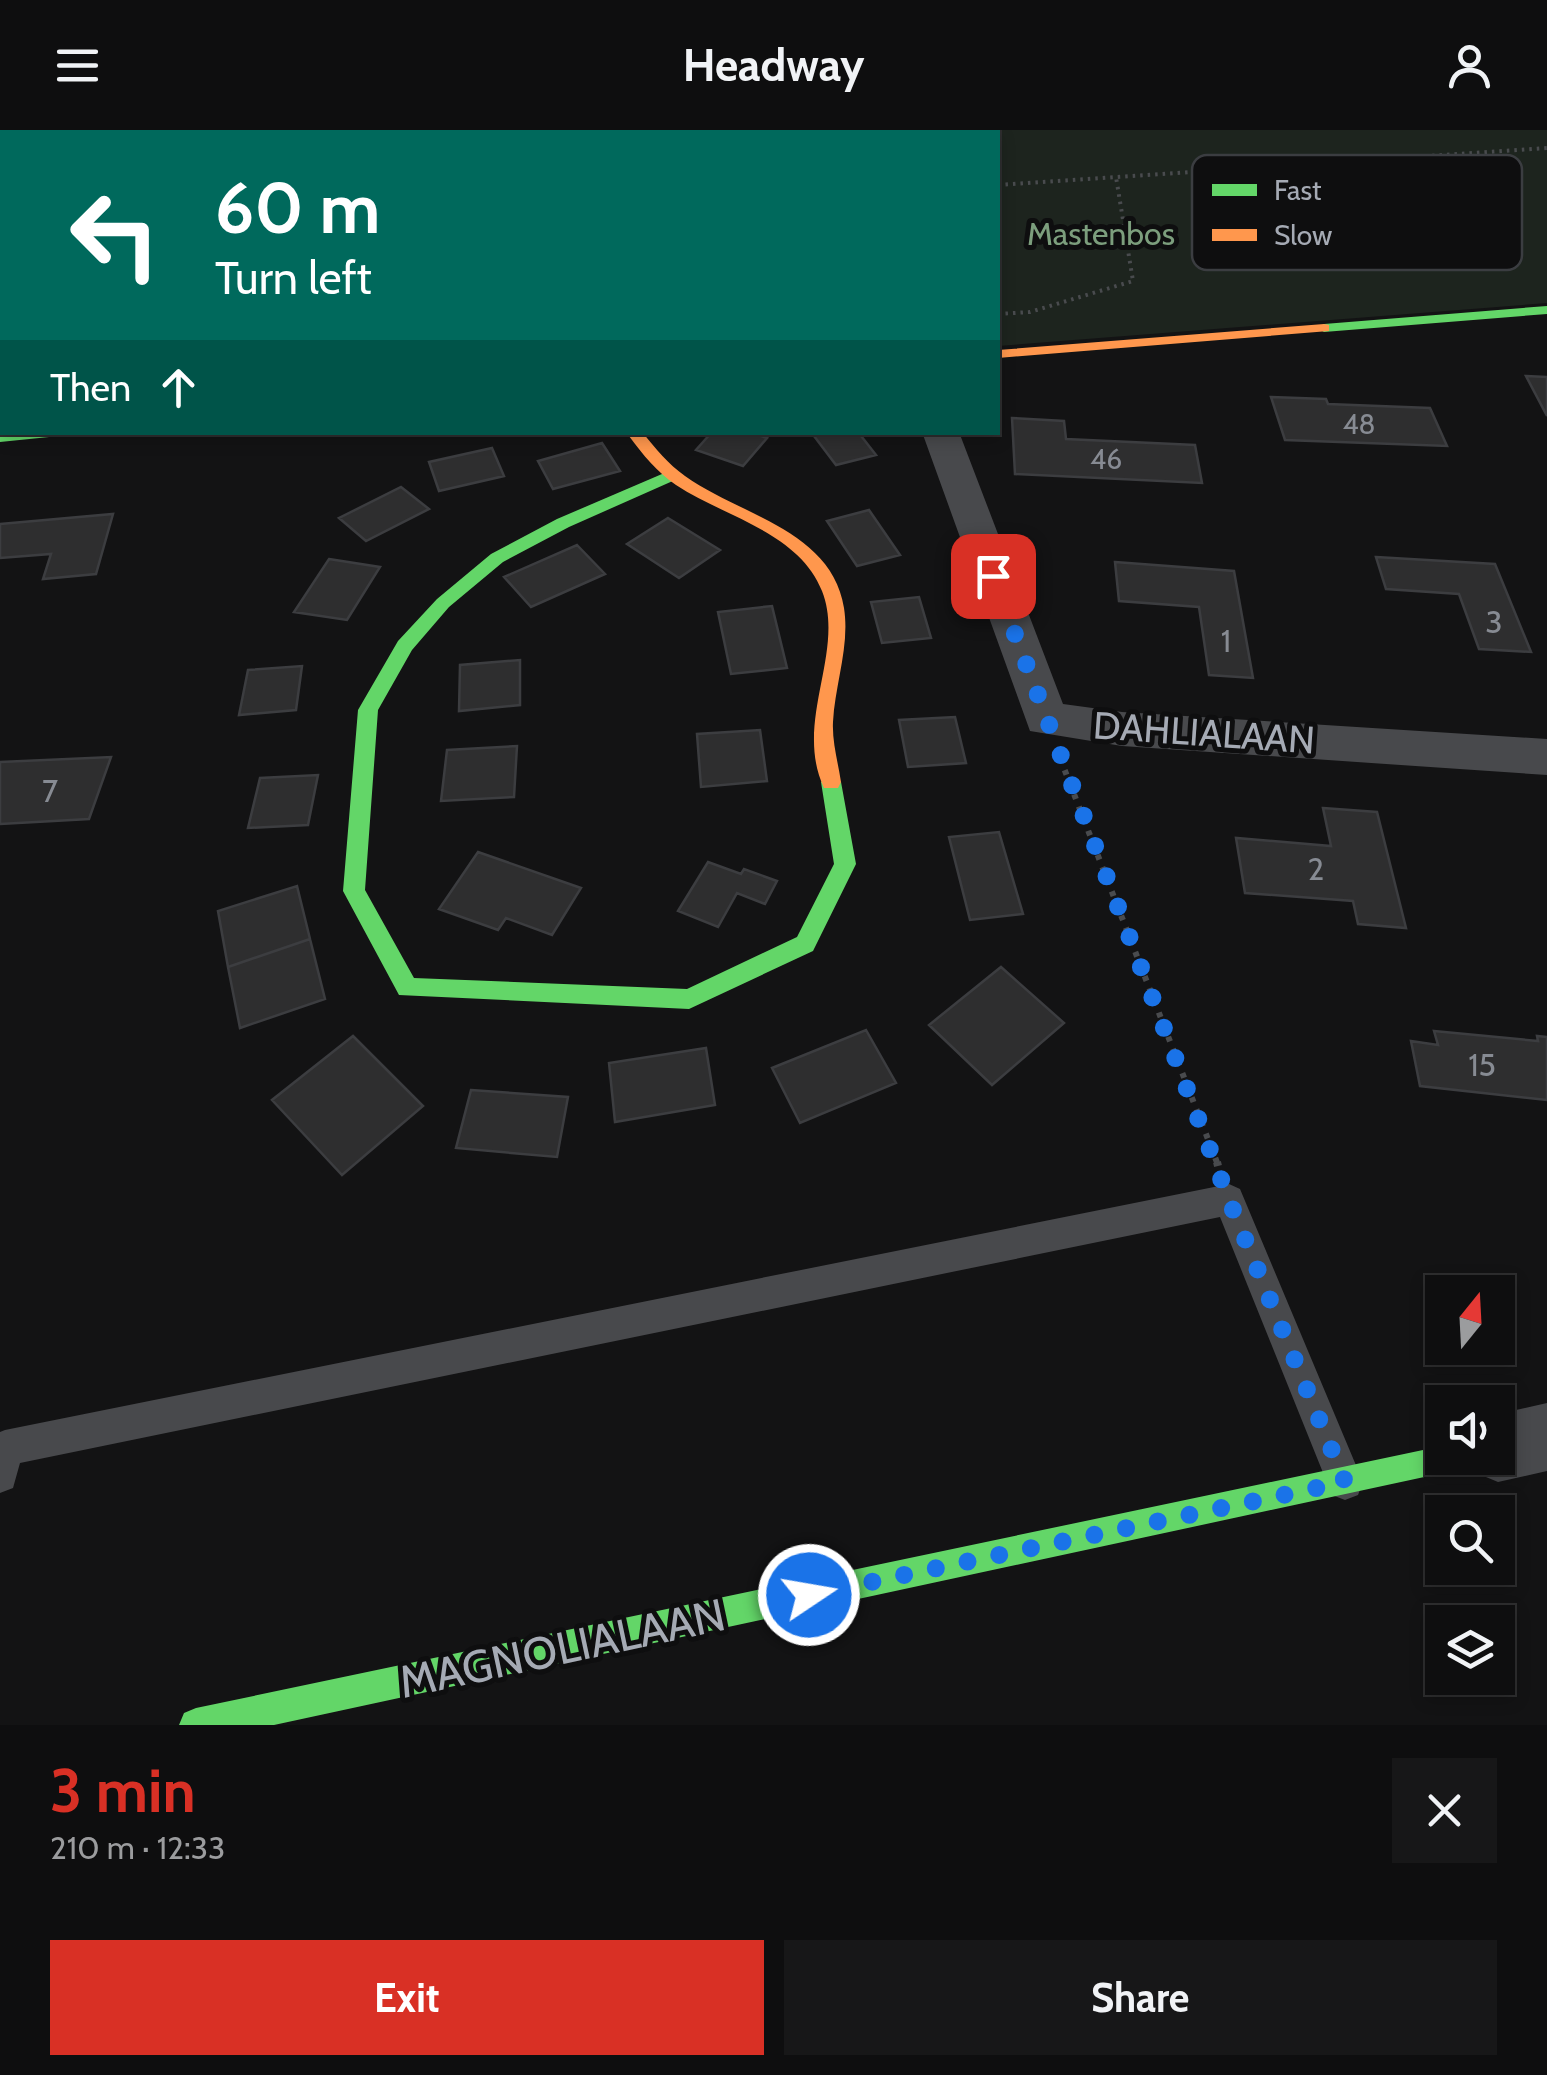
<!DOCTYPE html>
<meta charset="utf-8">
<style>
body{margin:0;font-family:Cabin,sans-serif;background:#171718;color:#f1f3f6;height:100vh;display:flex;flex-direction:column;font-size:38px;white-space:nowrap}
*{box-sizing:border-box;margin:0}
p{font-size:32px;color:#9b9c9e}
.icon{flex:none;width:55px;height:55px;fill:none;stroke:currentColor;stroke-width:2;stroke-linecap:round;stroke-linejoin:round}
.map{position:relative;height:1595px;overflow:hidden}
.panel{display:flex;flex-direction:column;background:#0e0e0f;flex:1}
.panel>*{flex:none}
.top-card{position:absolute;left:0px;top:0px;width:1000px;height:305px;box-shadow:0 5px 15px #0003,0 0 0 2px #2e2e2f;background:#00695c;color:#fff;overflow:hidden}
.needle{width:65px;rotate:18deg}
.tools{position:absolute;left:1425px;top:1145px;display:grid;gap:20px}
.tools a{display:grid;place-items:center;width:90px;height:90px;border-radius:0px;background:#0e0e0f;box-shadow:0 5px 15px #0003,0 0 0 2px #2e2e2f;font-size:50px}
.pin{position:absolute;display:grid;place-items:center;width:85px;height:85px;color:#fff;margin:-42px;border-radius:20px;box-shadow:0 5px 15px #0006}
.me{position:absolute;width:110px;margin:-55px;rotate:78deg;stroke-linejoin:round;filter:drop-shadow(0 0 8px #0008)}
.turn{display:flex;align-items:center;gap:35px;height:210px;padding:0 50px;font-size:45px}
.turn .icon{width:130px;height:130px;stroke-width:2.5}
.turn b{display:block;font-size:70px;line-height:85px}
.then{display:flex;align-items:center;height:95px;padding:0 50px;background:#0003;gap:20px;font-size:38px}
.round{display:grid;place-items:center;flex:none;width:105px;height:105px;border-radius:0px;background:#171718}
.summary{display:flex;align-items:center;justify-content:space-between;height:170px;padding:0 50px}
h1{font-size:60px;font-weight:800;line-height:75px;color:#d93025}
.button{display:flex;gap:20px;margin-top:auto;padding:20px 50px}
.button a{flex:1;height:115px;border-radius:0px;background:#d93025;color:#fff;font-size:40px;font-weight:800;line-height:115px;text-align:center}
.button a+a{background:#171718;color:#f1f3f6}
header{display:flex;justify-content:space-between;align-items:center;height:130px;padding:0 50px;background:#0e0e0f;font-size:45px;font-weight:800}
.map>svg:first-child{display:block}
.green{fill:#1d241e}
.building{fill:#2e2e2f;stroke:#3c3d40;stroke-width:2.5}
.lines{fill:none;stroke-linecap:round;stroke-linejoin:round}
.path-far2{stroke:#494b4e;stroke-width:4;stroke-dasharray:2.5 5;stroke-linecap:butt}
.path-far1{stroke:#494b4e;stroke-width:6;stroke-dasharray:5 8;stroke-linecap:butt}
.path{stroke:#494b4e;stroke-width:8;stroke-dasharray:6 10;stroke-linecap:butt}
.lane{fill:#48494c;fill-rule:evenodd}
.street{fill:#48494c;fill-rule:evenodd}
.fast{fill:#63d668;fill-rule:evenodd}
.slow{fill:#ff974d;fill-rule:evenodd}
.route{stroke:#1a73e8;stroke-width:18;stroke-dasharray:0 32.4}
.labels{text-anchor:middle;stroke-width:10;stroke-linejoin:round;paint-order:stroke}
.far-number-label{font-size:28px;fill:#878b93}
.far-park-label{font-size:32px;fill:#7c9e7d;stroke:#0e0e0f}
.number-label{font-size:32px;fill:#878b93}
.street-label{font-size:38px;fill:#a5aab4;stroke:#0e0e0f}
.near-street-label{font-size:45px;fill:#a5aab4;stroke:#0e0e0f}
.key{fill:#0e0e0f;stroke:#3b3d41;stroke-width:2.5}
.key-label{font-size:28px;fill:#a5aab4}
</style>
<header><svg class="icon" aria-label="menu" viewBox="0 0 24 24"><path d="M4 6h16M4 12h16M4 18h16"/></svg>Headway<svg class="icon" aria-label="person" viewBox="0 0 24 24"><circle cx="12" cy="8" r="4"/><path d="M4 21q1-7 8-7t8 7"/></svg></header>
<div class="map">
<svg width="1547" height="1595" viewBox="0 0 1547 1595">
<rect width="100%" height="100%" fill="#131314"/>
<path class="green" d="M0,0H1547V173L998,216V2H2L0,295Z"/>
<path class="building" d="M1526,246L1547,247V286Z
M1271,267L1326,269L1328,274L1430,278L1447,316L1285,310Z
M1012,288L1064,291L1066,309L1195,315L1202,353L1015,344Z
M712,302H749L767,308L743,336L696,320Z
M811,302H858L876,325L836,335Z
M602,313L620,341L553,359L538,331Z
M492,318L504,346L439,361L429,332Z
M401,357L429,379L366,411L339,388Z
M869,380L900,425L857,436L827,391Z
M113,384L96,444L43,449L51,424L0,428V394Z
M668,388L720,420L679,448L627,414Z
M577,415L605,444L531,477L504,447Z
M1376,427L1495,434L1531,522L1479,519L1459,464L1386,459Z
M329,429L380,437L347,490L294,482Z
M1115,432L1234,441L1253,548L1209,545L1199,477L1119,471Z
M919,467L931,508L882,513L871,472Z
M772,476L787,538L731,544L718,482Z
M520,530V575L459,581L460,535Z
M302,536L296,580L239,585L248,540Z
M955,587L966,633L908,637L899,590Z
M760,600L767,651L701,657L697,604Z
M517,616L514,667L441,671L447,620Z
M111,627L89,689L0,694V632Z
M318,645L308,695L248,698L260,648Z
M1323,678L1377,682L1406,798L1358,794L1353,771L1245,763L1236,708L1331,716Z
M999,702L1023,784L970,790L949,707Z
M478,722L581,758L552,805L506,788L498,800L439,779Z
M708,732L741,744L744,739L777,751L765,774L737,763L718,797L678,781Z
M297,756L310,809L228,837L218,781Z
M310,809L325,869L240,898L228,837Z
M1001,837L1064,893L992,955L929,895Z
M866,900L896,953L800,993L772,938Z
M1434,901L1538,911L1537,906L1547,907V970L1420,956L1411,911L1438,915Z
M353,906L423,976L342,1045L272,970Z
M706,918L715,975L615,992L609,933Z
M471,960L568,967L557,1027L456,1018Z"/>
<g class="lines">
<path class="path-far2" d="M998,55L1547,18
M998,184L1030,182L1133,151L1116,47
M0,188L2,183"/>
<path class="path-far1" d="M1060,628L1218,1035"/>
<path class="path" d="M1217,1032L1218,1036"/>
<path class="lane" d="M1229,1054L1240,1059L1363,1352L1358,1365L1345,1370L1332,1365L1220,1087L20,1333L13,1358L0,1363V1302L5,1300Z"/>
<path class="street" d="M922,302H959L1063,574L1122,582L1547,609V645L1122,616L1030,601Z
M1547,1273V1341L1498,1352L1474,1342L1468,1328H1498V1284Z"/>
<path class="fast" d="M1547,176V184L1324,202L1317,198L1324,194Z
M0,302H57L49,307L0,312Z
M669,341L675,342V350L569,397L503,432L449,477L412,520L378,580L365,760L414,848L687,859L797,807L834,734L821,652L831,644L841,652L856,734L813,821L689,879L399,865L343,761L358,580L398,511L437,469L491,424L557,389Z
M1442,1316V1328H1471L1466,1338L274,1595H179L184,1583L196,1578Z"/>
<path class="slow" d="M1324,194L1329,195V201L998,228V220Z
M631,303H643C656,319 668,334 685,346C739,385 832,400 844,478C850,516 835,554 833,592C832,612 838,632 841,652L838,658H824C793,592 846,522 822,461C799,402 724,387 676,355C657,342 643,325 629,306Z"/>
</g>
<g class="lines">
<path class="route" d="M809,1465L1345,1352L1229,1070L993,446"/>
</g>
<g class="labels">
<g class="far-number-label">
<text x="1359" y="304">48</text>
<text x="1106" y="339">46</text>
</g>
<g class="far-park-label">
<text x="1101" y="115">Mastenbos</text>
</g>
<g class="number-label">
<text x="1494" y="503">3</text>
<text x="1226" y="522">1</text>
<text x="50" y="672">7</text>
<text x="1316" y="750">2</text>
<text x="1482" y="946">15</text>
</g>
<g class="street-label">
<text transform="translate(1204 603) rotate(4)" y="13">DAHLIALAAN</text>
</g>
<g class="near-street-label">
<text transform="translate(562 1518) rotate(-12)" y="16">MAGNOLIALAAN</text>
</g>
</g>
<rect x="1192" y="25" width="330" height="115" rx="15" class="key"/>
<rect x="1212" y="54" width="45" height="12" fill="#63d668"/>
<rect x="1212" y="99" width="45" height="12" fill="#ff974d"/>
<g class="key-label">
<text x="1274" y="70">Fast</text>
<text x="1274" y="115">Slow</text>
</g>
</svg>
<div class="tools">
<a><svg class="needle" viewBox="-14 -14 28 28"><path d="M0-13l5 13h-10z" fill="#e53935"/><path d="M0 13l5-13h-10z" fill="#9b9c9e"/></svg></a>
<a><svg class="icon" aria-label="sound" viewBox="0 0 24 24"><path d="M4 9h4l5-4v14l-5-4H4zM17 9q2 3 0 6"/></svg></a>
<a><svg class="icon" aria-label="search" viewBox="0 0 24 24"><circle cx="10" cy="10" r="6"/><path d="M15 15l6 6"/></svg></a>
<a><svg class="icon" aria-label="layers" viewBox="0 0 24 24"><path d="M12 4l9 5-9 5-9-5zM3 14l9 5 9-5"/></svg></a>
</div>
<div class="pin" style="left:993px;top:446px;background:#d93025"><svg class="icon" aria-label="arrive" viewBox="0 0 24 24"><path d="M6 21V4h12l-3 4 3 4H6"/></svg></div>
<svg class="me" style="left:809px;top:1465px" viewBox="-20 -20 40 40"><circle r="17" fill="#1a73e8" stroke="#fff" stroke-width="3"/><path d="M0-11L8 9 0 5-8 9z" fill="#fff"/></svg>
<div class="top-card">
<div class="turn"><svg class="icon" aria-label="left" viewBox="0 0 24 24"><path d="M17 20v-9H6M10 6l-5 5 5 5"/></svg><div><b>60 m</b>Turn left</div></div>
<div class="then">Then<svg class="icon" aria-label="ahead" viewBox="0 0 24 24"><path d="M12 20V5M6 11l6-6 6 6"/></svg></div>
</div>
</div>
<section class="panel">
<div class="summary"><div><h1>3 min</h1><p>210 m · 12:33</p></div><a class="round"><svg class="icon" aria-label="close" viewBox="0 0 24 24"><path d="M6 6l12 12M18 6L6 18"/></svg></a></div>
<div class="button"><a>Exit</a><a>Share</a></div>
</section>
